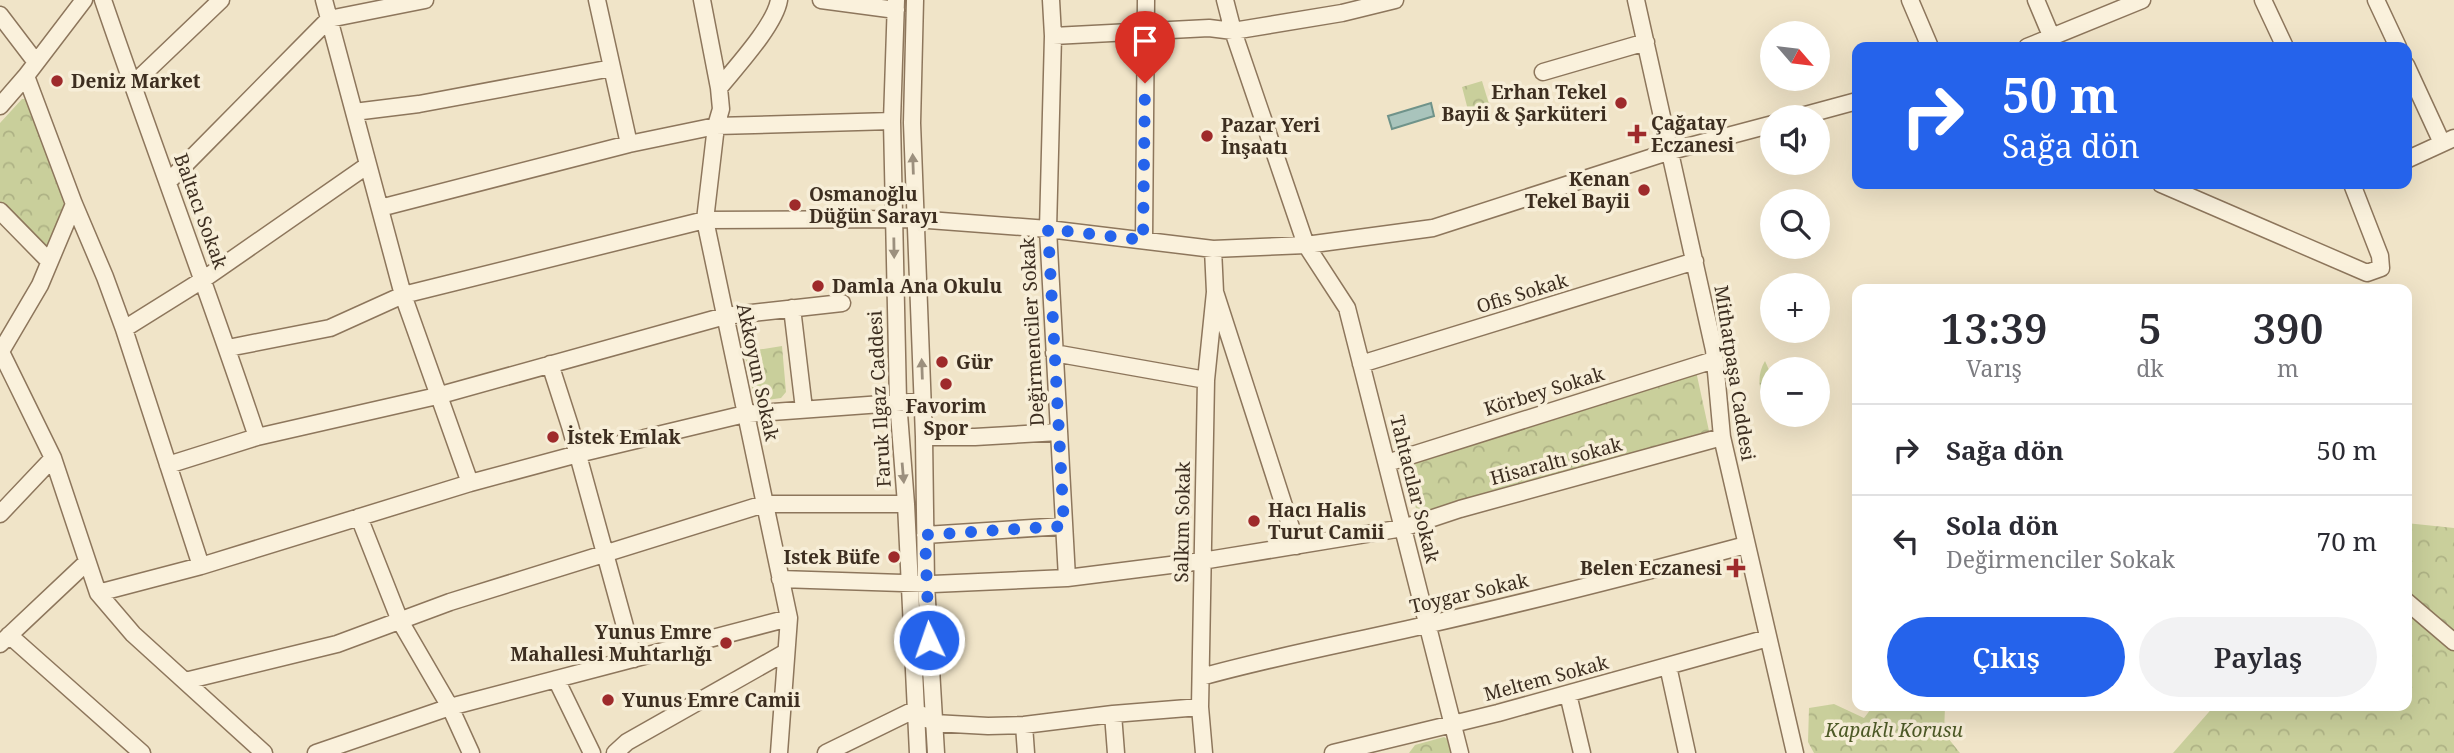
<!DOCTYPE html>
<html lang="tr">
<meta charset="utf-8">
<style>
body{margin:0;font-family:"Noto Serif",serif;background:#f2f2f3;color:#2b2b33;height:100vh;display:flex;flex-direction:column;font-size:26px;white-space:nowrap}
*{box-sizing:border-box;margin:0}
p{font-size:23px;color:#7c7c81}
.icon{flex:none;width:38px;height:38px;fill:none;stroke:currentColor;stroke-width:2;stroke-linecap:round;stroke-linejoin:round}
.map{position:relative;flex:1;overflow:hidden}
.side{position:absolute;left:1852px;top:284px;width:560px;height:427px;display:flex;flex-direction:column;background:#fff;border-radius:14px;box-shadow:0 7px 28px #0002}
.side>*{flex:none}
.guide{position:absolute;left:1852px;top:42px;width:560px;height:147px;border-radius:14px;box-shadow:0 7px 28px #0002;background:#2563eb;color:#fff;overflow:hidden}
.needle{width:46px;rotate:118deg}
.buttons{position:absolute;left:1760px;top:21px;display:grid;gap:14px}
.buttons a{display:grid;place-items:center;width:70px;height:70px;border-radius:50%;background:#fff;box-shadow:0 7px 28px #0002;font-size:35px}
.pin{position:absolute;display:grid;place-items:center;width:60px;height:60px;color:#fff;margin:-72px -30px;border-radius:50% 50% 50% 0;rotate:-45deg;box-shadow:0 0 7px #0007}
.pin .icon{rotate:45deg}
.me{position:absolute;width:77px;margin:-38px;rotate:357deg;stroke-linejoin:round;filter:drop-shadow(0 0 5px #0008)}
.turn{display:flex;align-items:center;gap:24px;height:147px;padding:0 35px;font-size:32px}
.turn .icon{width:91px;height:91px;stroke-width:2.5}
.turn b{display:block;font-size:49px;line-height:60px}
.eta{display:flex;justify-content:space-evenly;align-items:center;height:119px;text-align:center}
.eta b{font-size:42px;font-weight:600;line-height:49px}
.button{display:flex;gap:14px;margin-top:auto;padding:14px 35px}
.button a{flex:1;height:80px;border-radius:42px;background:#2563eb;color:#fff;font-size:28px;font-weight:600;line-height:80px;text-align:center}
.button a+a{background:#f2f2f3;color:#2b2b33}
ul{padding:0;list-style:none}
li{display:flex;align-items:center;gap:21px;height:91px;padding:0 35px;border-top:2px solid #e1e1e2}
li div{flex:1}
li b{display:block;font-size:26px}
li em{font-style:normal}
.map>svg:first-child{display:block}
.forest{fill:url(#forest-crowns)}
.water{fill:#a9c4bc;stroke:#6f938a;stroke-width:2}
.lines{fill:none;stroke-linecap:round;stroke-linejoin:round}
.minor-casing{stroke:#8d765c;stroke-width:19}
.minor{stroke:#faf1dc;stroke-width:16}
.oneway{fill:#9c907e}
.route{stroke:#2563eb;stroke-width:12;stroke-dasharray:0 21.6}
.poi-dot{fill:#9e2a2b;stroke:#f7eed8;stroke-width:2.5}
.labels{text-anchor:middle;stroke-width:7;stroke-linejoin:round;paint-order:stroke}
.poi-label{font-size:19px;font-weight:bold;fill:#3d2e20;stroke:#f7eed8;text-anchor:start}
.street-label{font-size:19px;fill:#3d2e20;stroke:#f7eed8}
.park-label{font-size:19px;font-style:italic;fill:#4d5a26;stroke:#f7eed8}
</style>
<div class="map">
<svg width="2454" height="753" viewBox="0 0 2454 753">
<defs>
<pattern id="forest-crowns" width="20" height="18" patternUnits="userSpaceOnUse" patternTransform="scale(1.75)"><rect width="20" height="18" fill="#c9cf9b"/><path d="M2 6a3 3 0 1 1 6 0M12 15a3 3 0 1 1 6 0" fill="none" stroke="#aeb285"/></pattern>
</defs>
<rect width="100%" height="100%" fill="#f0e4c8"/>
<path class="forest" d="M1482,81L1489,104L1468,110L1462,87Z
M22,99H26L69,203L50,246L41,248L0,201V123Z
M782,346L786,392L781,398L761,401L754,396L744,352Z
M1765,361L1773,379V411C1759,398 1755,377 1765,361Z
M1696,371L1709,431L1418,515L1403,464Z
M2406,523L2454,528V753H2173L2215,705H2406Z
M1834,704L1864,718L1874,705H1939L1945,707L1944,733L1960,753H1814L1808,742L1809,708Z
M1444,737L1452,742L1455,753H1409L1415,745Z"/>
<path class="water" d="M1431,103L1434,116L1392,129L1388,116Z"/>
<g class="lines">
<g class="minor-casing">
<path id="minor" d="M103,0C153,146 208,290 257,437
M324,0L403,295L470,483
M597,0L629,144
M702,0L719,88L721,109L716,126L705,220L789,618L779,753
M821,0L896,10
M896,0L892,121L898,401L906,504L918,753
M915,0L912,123L924,437L926,584L936,753
M1051,0L1053,36L1048,229L1067,578
M1225,0L1233,31L1306,245L1347,308L1460,753
M1636,0L1714,350L1722,437L1795,753
M1910,0L1930,47
M2036,0L2052,38
M2263,0L2285,47
M2376,0L2398,47
M0,15L35,61
M1053,36L1209,28L1233,31L1342,13L1395,0
M2027,47L2142,0
M2406,65L2442,143
M1543,72L1646,42
M26,76L74,204L105,277L124,329L201,566
M132,85L221,0
M719,88C736,67 775,25 779,0
M0,106L26,76L84,0
M354,112L419,104L612,68
M1798,117L1857,101
M2406,160L2454,138
M168,182L329,19L425,0
M2161,184L2367,273L2381,268L2380,256L2352,184
M380,208L629,144L716,126L892,121
M0,211L49,261
M1144,240L1146,0
M1213,249L1215,292L1297,546
M792,308L804,409
M124,329L204,279L368,165
M228,348L330,328L403,295L705,220L915,219L1048,229L1213,249L1306,245L1433,228L1671,151L1773,124
M0,350L53,458L98,593L133,634L264,753
M0,353L40,285L74,204
M1054,353L1206,380
M550,364L570,426L634,659
M1361,364L1695,261
M924,437H975L1059,432
M1387,463L1714,360
M168,465L257,437L437,396L725,316L842,303
M0,514L53,458
M359,517L400,621L450,707L471,753
M925,535L1064,526
M780,579L933,584L1067,578L1202,561L1403,528L1460,509L1722,437
M98,593L201,566L470,483L578,454L745,414L923,401
M2406,601L2454,642
M9,635L142,753
M0,644L87,562
M1668,666L1687,753
M1201,677C1276,656 1353,642 1430,624C1536,600 1641,573 1746,545
M556,679L592,753
M185,681L337,644L450,602L764,504H906
M1568,694L1582,753
M1113,714L1116,753
M1024,725L1026,753
M316,753L450,707L789,618
M615,753L627,742L786,652
M826,753L914,710L934,723L988,726L1024,725L1113,714L1200,707
M1204,753L1200,707L1206,380L1215,292
M1333,753L1498,713L1768,638"/>
</g>
<use href="#minor" class="minor"/>
</g>
<defs><path id="oneway-solid" d="M-6-.8H1V-3.2L6.5 0L1 3.2V.8H-6Z" transform="scale(1.75)"/></defs>
<g class="oneway">
<use href="#oneway-solid" transform="translate(913 164) rotate(-92)"/>
<use href="#oneway-solid" transform="translate(894 248) rotate(89)"/>
<use href="#oneway-solid" transform="translate(922 369) rotate(-92)"/>
<use href="#oneway-solid" transform="translate(903 473) rotate(85)"/>
</g>
<g class="lines">
<path class="route" d="M929,640L925,535L1064,526L1048,229L1143,240L1145,83"/>
</g>
<g class="poi-dot">
<circle cx="57" cy="81" r="7"/>
<circle cx="1621" cy="103" r="7"/>
<path d="M1633.5 123.5h7v7h7v7h-7v7h-7v-7h-7v-7h7z"/>
<circle cx="1207" cy="136" r="7"/>
<circle cx="1644" cy="190" r="7"/>
<circle cx="795" cy="205" r="7"/>
<circle cx="818" cy="286" r="7"/>
<circle cx="942" cy="362" r="7"/>
<circle cx="946" cy="384" r="7"/>
<circle cx="553" cy="437" r="7"/>
<circle cx="1254" cy="521" r="7"/>
<circle cx="894" cy="557" r="7"/>
<path d="M1732.5 557.5h7v7h7v7h-7v7h-7v-7h-7v-7h7z"/>
<circle cx="726" cy="643" r="7"/>
<circle cx="608" cy="700" r="7"/>
</g>
<g class="labels">
<g class="poi-label">
<text x="71" y="88">Deniz Market</text>
<text x="1607" y="99" text-anchor="end">Erhan Tekel<tspan x="1607" dy="22">Bayii &amp; Şarküteri</tspan></text>
<text x="1651" y="130">Çağatay<tspan x="1651" dy="22">Eczanesi</tspan></text>
<text x="1221" y="132">Pazar Yeri<tspan x="1221" dy="22">İnşaatı</tspan></text>
<text x="1630" y="186" text-anchor="end">Kenan<tspan x="1630" dy="22">Tekel Bayii</tspan></text>
<text x="809" y="201">Osmanoğlu<tspan x="809" dy="22">Düğün Sarayı</tspan></text>
<text x="832" y="293">Damla Ana Okulu</text>
<text x="956" y="369">Gür</text>
<text x="946" y="413" text-anchor="middle">Favorim<tspan x="946" dy="22">Spor</tspan></text>
<text x="567" y="444">İstek Emlak</text>
<text x="1268" y="517">Hacı Halis<tspan x="1268" dy="22">Turut Camii</tspan></text>
<text x="880" y="564" text-anchor="end">Istek Büfe</text>
<text x="1722" y="575" text-anchor="end">Belen Eczanesi</text>
<text x="712" y="639" text-anchor="end">Yunus Emre<tspan x="712" dy="22">Mahallesi Muhtarlığı</tspan></text>
<text x="622" y="707">Yunus Emre Camii</text>
</g>
<g class="street-label">
<text transform="translate(201 211) rotate(70)" y="7">Baltacı Sokak</text>
<text transform="translate(1522 293) rotate(-17)" y="7">Ofis Sokak</text>
<text transform="translate(1032 332) rotate(-93)" y="7">Değirmenciler Sokak</text>
<text transform="translate(758 372) rotate(78)" y="7">Akkoyun Sokak</text>
<text transform="translate(1735 373) rotate(81)" y="7">Mithatpaşa Caddesi</text>
<text transform="translate(1544 391) rotate(-17)" y="7">Körbey Sokak</text>
<text transform="translate(879 399) rotate(-93)" y="7">Faruk Ilgaz Caddesi</text>
<text transform="translate(1556 461) rotate(-15)" y="7">Hisaraltı sokak</text>
<text transform="translate(1415 489) rotate(76)" y="7">Tahtacılar Sokak</text>
<text transform="translate(1182 522) rotate(-89)" y="7">Salkım Sokak</text>
<text transform="translate(1469 593) rotate(-13)" y="7">Toygar Sokak</text>
<text transform="translate(1546 678) rotate(-15)" y="7">Meltem Sokak</text>
</g>
<g class="park-label">
<text x="1894" y="737">Kapaklı Korusu</text>
</g>
</g>
</svg>
<div class="buttons">
<a><svg class="needle" viewBox="-14 -14 28 28"><path d="M0-13l5 13h-10z" fill="#e53935"/><path d="M0 13l5-13h-10z" fill="#7c7c81"/></svg></a>
<a><svg class="icon" aria-label="sound" viewBox="0 0 24 24"><path d="M4 9h4l5-4v14l-5-4H4zM17 9q2 3 0 6"/></svg></a>
<a><svg class="icon" aria-label="search" viewBox="0 0 24 24"><circle cx="10" cy="10" r="6"/><path d="M15 15l6 6"/></svg></a>
<a>+</a>
<a>−</a>
</div>
<div class="pin" style="left:1145px;top:83px;background:#d93025"><svg class="icon" aria-label="arrive" viewBox="0 0 24 24"><path d="M6 21V4h12l-3 4 3 4H6"/></svg></div>
<svg class="me" style="left:929px;top:640px" viewBox="-20 -20 40 40"><circle r="17" fill="#2563eb" stroke="#fff" stroke-width="3"/><path d="M0-11L8 9 0 5-8 9z" fill="#fff"/></svg>
<div class="guide">
<div class="turn"><svg class="icon" aria-label="right" viewBox="0 0 24 24"><path d="M7 20v-9h11M14 6l5 5-5 5"/></svg><div><b>50 m</b>Sağa dön</div></div>
</div>
<section class="side">
<div class="eta">
<div><b>13:39</b><p>Varış</p></div>
<div><b>5</b><p>dk</p></div>
<div><b>390</b><p>m</p></div>
</div>
<ul>
<li><svg class="icon" aria-label="right" viewBox="0 0 24 24"><path d="M7 20v-9h11M14 6l5 5-5 5"/></svg><div><b>Sağa dön</b></div><em>50 m</em></li>
<li><svg class="icon" aria-label="left" viewBox="0 0 24 24"><path d="M17 20v-9H6M10 6l-5 5 5 5"/></svg><div><b>Sola dön</b><p>Değirmenciler Sokak</p></div><em>70 m</em></li>
</ul>
<div class="button"><a>Çıkış</a><a>Paylaş</a></div>
</section>
</div>
